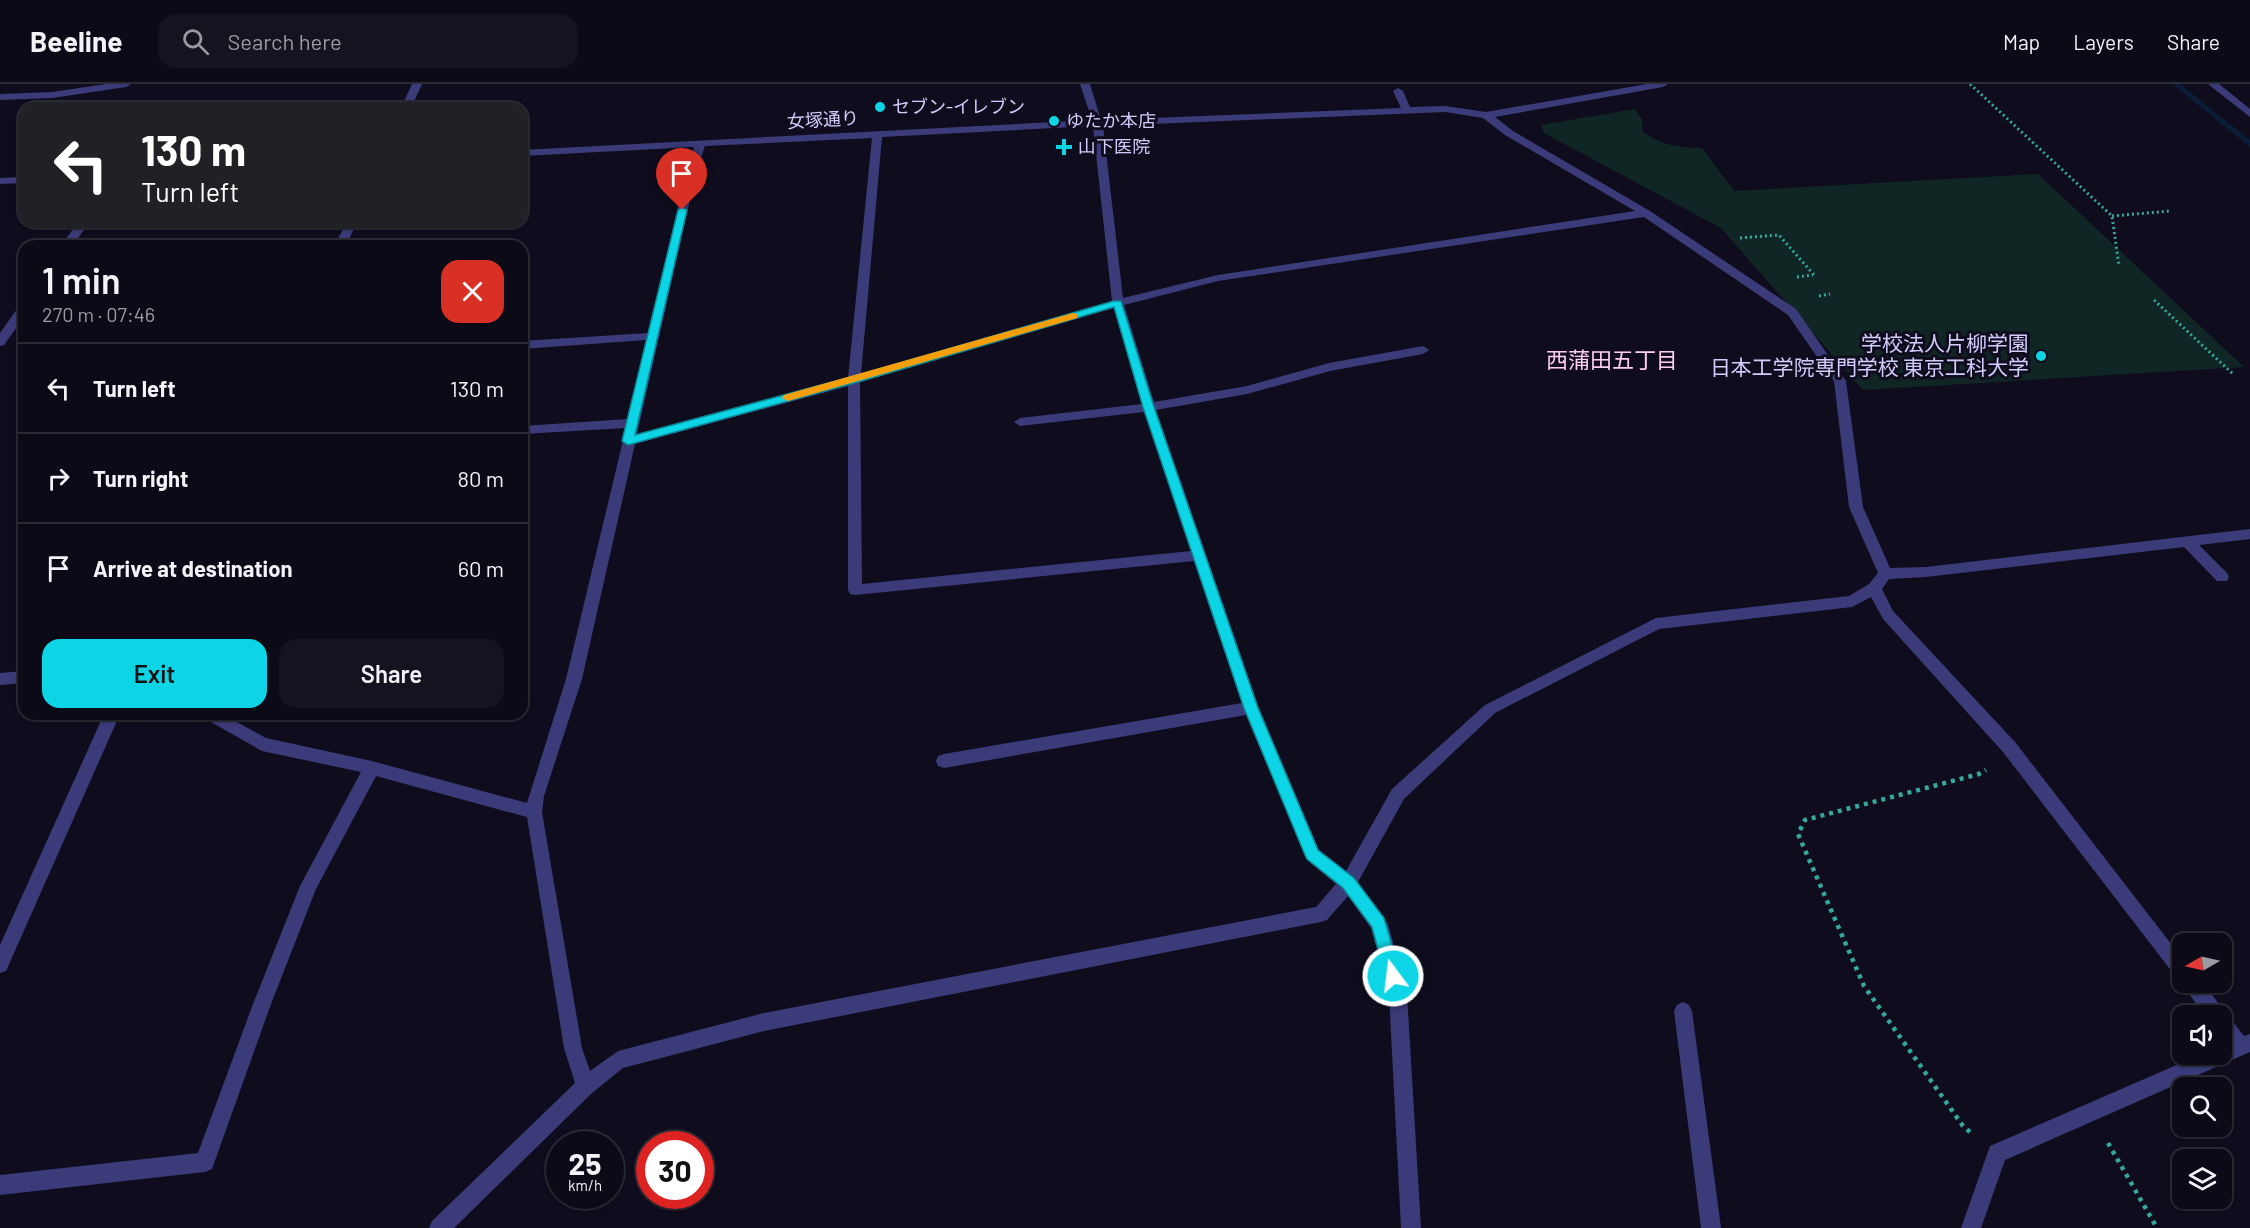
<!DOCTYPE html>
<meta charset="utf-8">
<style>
body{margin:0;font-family:Barlow,"Noto Sans JP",sans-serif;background:#14131f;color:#f1f3f6;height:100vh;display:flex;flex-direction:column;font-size:22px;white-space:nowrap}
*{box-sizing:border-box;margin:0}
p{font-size:20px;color:#9a9aa1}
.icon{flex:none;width:33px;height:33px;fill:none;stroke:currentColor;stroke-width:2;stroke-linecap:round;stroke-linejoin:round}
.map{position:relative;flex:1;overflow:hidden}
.drawer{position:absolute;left:18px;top:156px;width:510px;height:480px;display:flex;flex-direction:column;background:#0b0a16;border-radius:18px;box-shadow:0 2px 4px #0004,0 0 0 2px #2b2b35}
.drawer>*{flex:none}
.top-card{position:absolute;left:18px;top:18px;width:510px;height:126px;border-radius:18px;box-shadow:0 2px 4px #0004,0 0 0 2px #2b2b35;background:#202124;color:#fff;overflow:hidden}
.needle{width:39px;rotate:261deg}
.controls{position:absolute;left:2172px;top:849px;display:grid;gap:12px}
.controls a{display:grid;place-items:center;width:60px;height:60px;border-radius:12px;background:#0b0a16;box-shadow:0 2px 4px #0004,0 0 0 2px #2b2b35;font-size:30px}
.speed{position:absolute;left:546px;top:1047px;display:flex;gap:12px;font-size:30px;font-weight:700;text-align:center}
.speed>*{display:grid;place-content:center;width:78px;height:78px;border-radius:50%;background:#0b0a16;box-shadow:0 2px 4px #0004,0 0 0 2px #2b2b35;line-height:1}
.speed small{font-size:15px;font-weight:400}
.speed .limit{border:9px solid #d22;background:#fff;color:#111}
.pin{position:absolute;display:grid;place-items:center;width:51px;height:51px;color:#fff;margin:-62px -26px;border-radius:50% 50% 50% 0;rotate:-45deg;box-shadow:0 0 6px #0007}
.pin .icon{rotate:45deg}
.me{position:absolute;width:66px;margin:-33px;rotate:345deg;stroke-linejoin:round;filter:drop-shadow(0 0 4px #0008)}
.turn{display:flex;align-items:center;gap:21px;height:126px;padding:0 24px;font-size:27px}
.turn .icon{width:78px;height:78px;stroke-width:2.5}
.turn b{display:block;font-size:42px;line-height:51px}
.round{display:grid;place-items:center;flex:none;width:63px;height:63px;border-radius:18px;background:#14131f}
.headline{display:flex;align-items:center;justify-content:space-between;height:102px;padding:0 24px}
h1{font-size:36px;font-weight:600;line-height:45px}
.button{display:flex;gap:12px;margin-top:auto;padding:12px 24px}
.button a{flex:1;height:69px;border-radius:18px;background:#0ed5e5;color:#111;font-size:24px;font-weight:600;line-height:69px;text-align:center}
.button a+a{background:#14131f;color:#f1f3f6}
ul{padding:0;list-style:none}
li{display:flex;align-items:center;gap:18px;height:90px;padding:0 24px;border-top:2px solid #2b2b35}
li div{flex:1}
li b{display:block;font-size:22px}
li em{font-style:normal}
header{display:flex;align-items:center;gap:36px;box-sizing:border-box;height:84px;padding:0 30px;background:#0b0a16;border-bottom:2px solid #2b2b35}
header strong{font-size:28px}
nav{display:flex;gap:33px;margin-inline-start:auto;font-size:21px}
.search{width:420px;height:54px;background:#14131f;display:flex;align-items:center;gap:15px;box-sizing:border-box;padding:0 21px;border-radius:18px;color:#9a9aa1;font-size:22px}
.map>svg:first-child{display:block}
.green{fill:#102625}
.water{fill:#0b1c37}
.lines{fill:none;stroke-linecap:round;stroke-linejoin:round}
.path-far1{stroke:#34a79e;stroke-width:3;stroke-dasharray:2 3;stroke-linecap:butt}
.path{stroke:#34a79e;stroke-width:4.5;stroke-dasharray:4 5;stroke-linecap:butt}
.minor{fill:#3b3b79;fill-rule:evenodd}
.route{fill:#0ed5e5;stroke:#098a95;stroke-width:1.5}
.slow{fill:#f59e0b}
.poi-dot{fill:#0ed5e5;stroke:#0f0d1d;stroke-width:2}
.labels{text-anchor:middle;stroke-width:6;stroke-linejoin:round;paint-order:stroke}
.far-poi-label{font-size:18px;fill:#d0ccfc;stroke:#0f0d1d;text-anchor:start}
.far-street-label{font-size:18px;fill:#d0ccfc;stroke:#0f0d1d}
.poi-label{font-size:21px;fill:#d0ccfc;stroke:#0f0d1d;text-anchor:end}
.neighbourhood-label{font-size:22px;fill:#fccdec;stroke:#0f0d1d}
</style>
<header>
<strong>Beeline</strong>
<div class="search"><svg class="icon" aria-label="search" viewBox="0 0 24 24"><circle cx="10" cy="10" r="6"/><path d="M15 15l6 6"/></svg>Search here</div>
<nav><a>Map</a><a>Layers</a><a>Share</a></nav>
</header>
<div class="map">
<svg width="2250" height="1144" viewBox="0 0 2250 1144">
<rect width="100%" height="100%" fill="#0f0d1d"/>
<path class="green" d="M1634,25L1642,35L1643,48C1662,61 1679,64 1702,64L1734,107L2038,90L2244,283L1863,306L1721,144L1544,49L1541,41Z"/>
<path class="water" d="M2172,0H2180L2250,56V63Z"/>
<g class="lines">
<path class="path-far1" d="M1970,0L2112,132L2119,182
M2112,132L2170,127
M1740,154L1779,151L1814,191
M1797,193L1813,191
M1819,212L1830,210
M2154,216L2233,290"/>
<path class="path" d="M1970,1048L1963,1042L1864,902L1798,750L1805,736L1979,690L1986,686
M2108,1059L2157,1144"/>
<path class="minor" d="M106,0H131L126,3L52,14L0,16V10L52,8Z
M412,0H422L411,24H401Z
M1080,0H1090L1101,36L1401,24L1393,7L1398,4L1403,7L1410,23L1445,22L1486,28L1647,0H1668L1663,3L1495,33L1513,47L1650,127L1796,225L1846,297L1863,423L1890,484L1926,483L2250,445V455L2199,461L2227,489L2229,493L2227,497H2217L2184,463L1926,493L1889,495L1882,505L1893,527L2015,658L2182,874V895L2176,893L2003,668L1883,535L1871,513L1852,523L1659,545L1495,629L1404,715L1358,798L1388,840L1407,910L1421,1144H1401L1389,910L1371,844L1348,812L1327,836L1321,838L764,947L623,984L592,1009L454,1144H429L432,1137L575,999L564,964L527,733L376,692L316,805L271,920L212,1085L205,1088L0,1111V1091L198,1069L253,920L300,802L361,688L262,667L204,634L201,630H222L266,654L372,677L527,719L566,595L626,344L522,350V342L628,335L646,256L522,265V257L648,249L687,85L694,63L522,72V66L1092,36ZM1445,28L1483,34L1505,51L1635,127L1218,191L1123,214L1103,42ZM1093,42L1112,217L861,290L882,53ZM872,54L848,294L637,350L697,85L705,62ZM1644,133L1788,231L1834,297L1849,423L1878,489L1869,500L1849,512L1656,534L1485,621L1392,705L1346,787L1319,766L1259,624L1156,326L1247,310L1330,287L1423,270L1429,266L1423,262L1329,279L1247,302L1154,318L1124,221L1218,197ZM1114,224L1142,320L1020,334L1014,338L1020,342L1144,328L1191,467L862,500L860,298ZM848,302V506L850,510L855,511L1194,477L1242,619L944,670L938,672L936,677L938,682L944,684L1246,631L1307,776L1336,800L1316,823L764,929L618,967L590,987L582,964L542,728L544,712L582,595L635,360Z
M2208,0H2219L2250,25V33Z
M24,93V99L0,100V94Z
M78,138H89L73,162H61Z
M347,138H357L346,162H334Z
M24,220V233L4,261L0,262V249L20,221Z
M24,587V599L0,601V589Z
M104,630H120L6,887L0,889V861Z
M2182,897L2202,898L2244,952L2250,950V968L2005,1076L1981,1144H1961L1990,1062L2202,970H2222V962L2227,960L2222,952V932H2205L2185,904Z
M1683,918L1689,921L1692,927L1721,1144H1701L1674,927L1677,921Z"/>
</g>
<path class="route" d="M682,123L687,126L635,351L851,293L1114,217H1121L1154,323L1258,624L1318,766L1354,794L1384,834L1401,892L1399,898L1393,900L1387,898L1372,843L1343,804L1307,775L1305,771L1244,624L1143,323L1114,223L858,298L628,361L622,357L678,126Z"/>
<path class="slow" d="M1073,229L1077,230V234L788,317L782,314L784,311Z"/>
<g class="poi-dot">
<circle cx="880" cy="23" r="6"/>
<circle cx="1054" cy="37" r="6"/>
<path d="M1061 54h6v6h6v6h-6v6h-6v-6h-6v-6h6z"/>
<circle cx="2041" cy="272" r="6"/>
</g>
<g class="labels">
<g class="far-poi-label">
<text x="892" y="29">セブン-イレブン</text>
<text x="1066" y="43">ゆたか本店</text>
<text x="1078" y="69">山下医院</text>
</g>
<g class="far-street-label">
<text transform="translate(823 36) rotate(-3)" y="6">女塚通り</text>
</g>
<g class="poi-label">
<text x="2029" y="267">学校法人片柳学園<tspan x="2029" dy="24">日本工学院専門学校 東京工科大学</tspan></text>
</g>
<g class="neighbourhood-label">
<text x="1612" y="284">西蒲田五丁目</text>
</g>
</g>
</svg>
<div class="controls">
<a><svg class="needle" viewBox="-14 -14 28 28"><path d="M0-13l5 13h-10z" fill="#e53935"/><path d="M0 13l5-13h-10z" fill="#9a9aa1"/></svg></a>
<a><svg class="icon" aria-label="sound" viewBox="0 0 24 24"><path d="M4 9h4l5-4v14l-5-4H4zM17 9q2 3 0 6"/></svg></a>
<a><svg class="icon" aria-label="search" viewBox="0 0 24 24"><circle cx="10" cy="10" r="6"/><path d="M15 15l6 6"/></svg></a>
<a><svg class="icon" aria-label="layers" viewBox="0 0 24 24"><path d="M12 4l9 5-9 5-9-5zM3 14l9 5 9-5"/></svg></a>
</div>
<div class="speed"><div>25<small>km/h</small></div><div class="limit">30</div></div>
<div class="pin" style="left:682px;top:126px;background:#d93025"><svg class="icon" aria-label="arrive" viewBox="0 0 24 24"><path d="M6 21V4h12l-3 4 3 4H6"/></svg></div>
<svg class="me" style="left:1393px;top:892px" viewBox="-20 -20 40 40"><circle r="17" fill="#0ed5e5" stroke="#fff" stroke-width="3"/><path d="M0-11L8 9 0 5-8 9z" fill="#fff"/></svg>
<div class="top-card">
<div class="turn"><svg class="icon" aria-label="left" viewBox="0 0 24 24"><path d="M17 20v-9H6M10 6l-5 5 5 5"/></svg><div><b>130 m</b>Turn left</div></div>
</div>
<section class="drawer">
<div class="headline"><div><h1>1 min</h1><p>270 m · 07:46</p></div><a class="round" style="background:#d93025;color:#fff"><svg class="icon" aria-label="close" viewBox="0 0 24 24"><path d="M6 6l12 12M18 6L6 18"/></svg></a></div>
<ul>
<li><svg class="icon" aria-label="left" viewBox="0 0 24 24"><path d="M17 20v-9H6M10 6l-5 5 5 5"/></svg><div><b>Turn left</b></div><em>130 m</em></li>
<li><svg class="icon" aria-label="right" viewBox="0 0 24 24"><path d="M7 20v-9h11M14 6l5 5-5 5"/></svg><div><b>Turn right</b></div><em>80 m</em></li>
<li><svg class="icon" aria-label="arrive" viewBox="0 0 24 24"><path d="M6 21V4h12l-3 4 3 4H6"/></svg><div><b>Arrive at destination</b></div><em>60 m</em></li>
</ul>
<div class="button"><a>Exit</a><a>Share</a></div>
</section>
</div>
